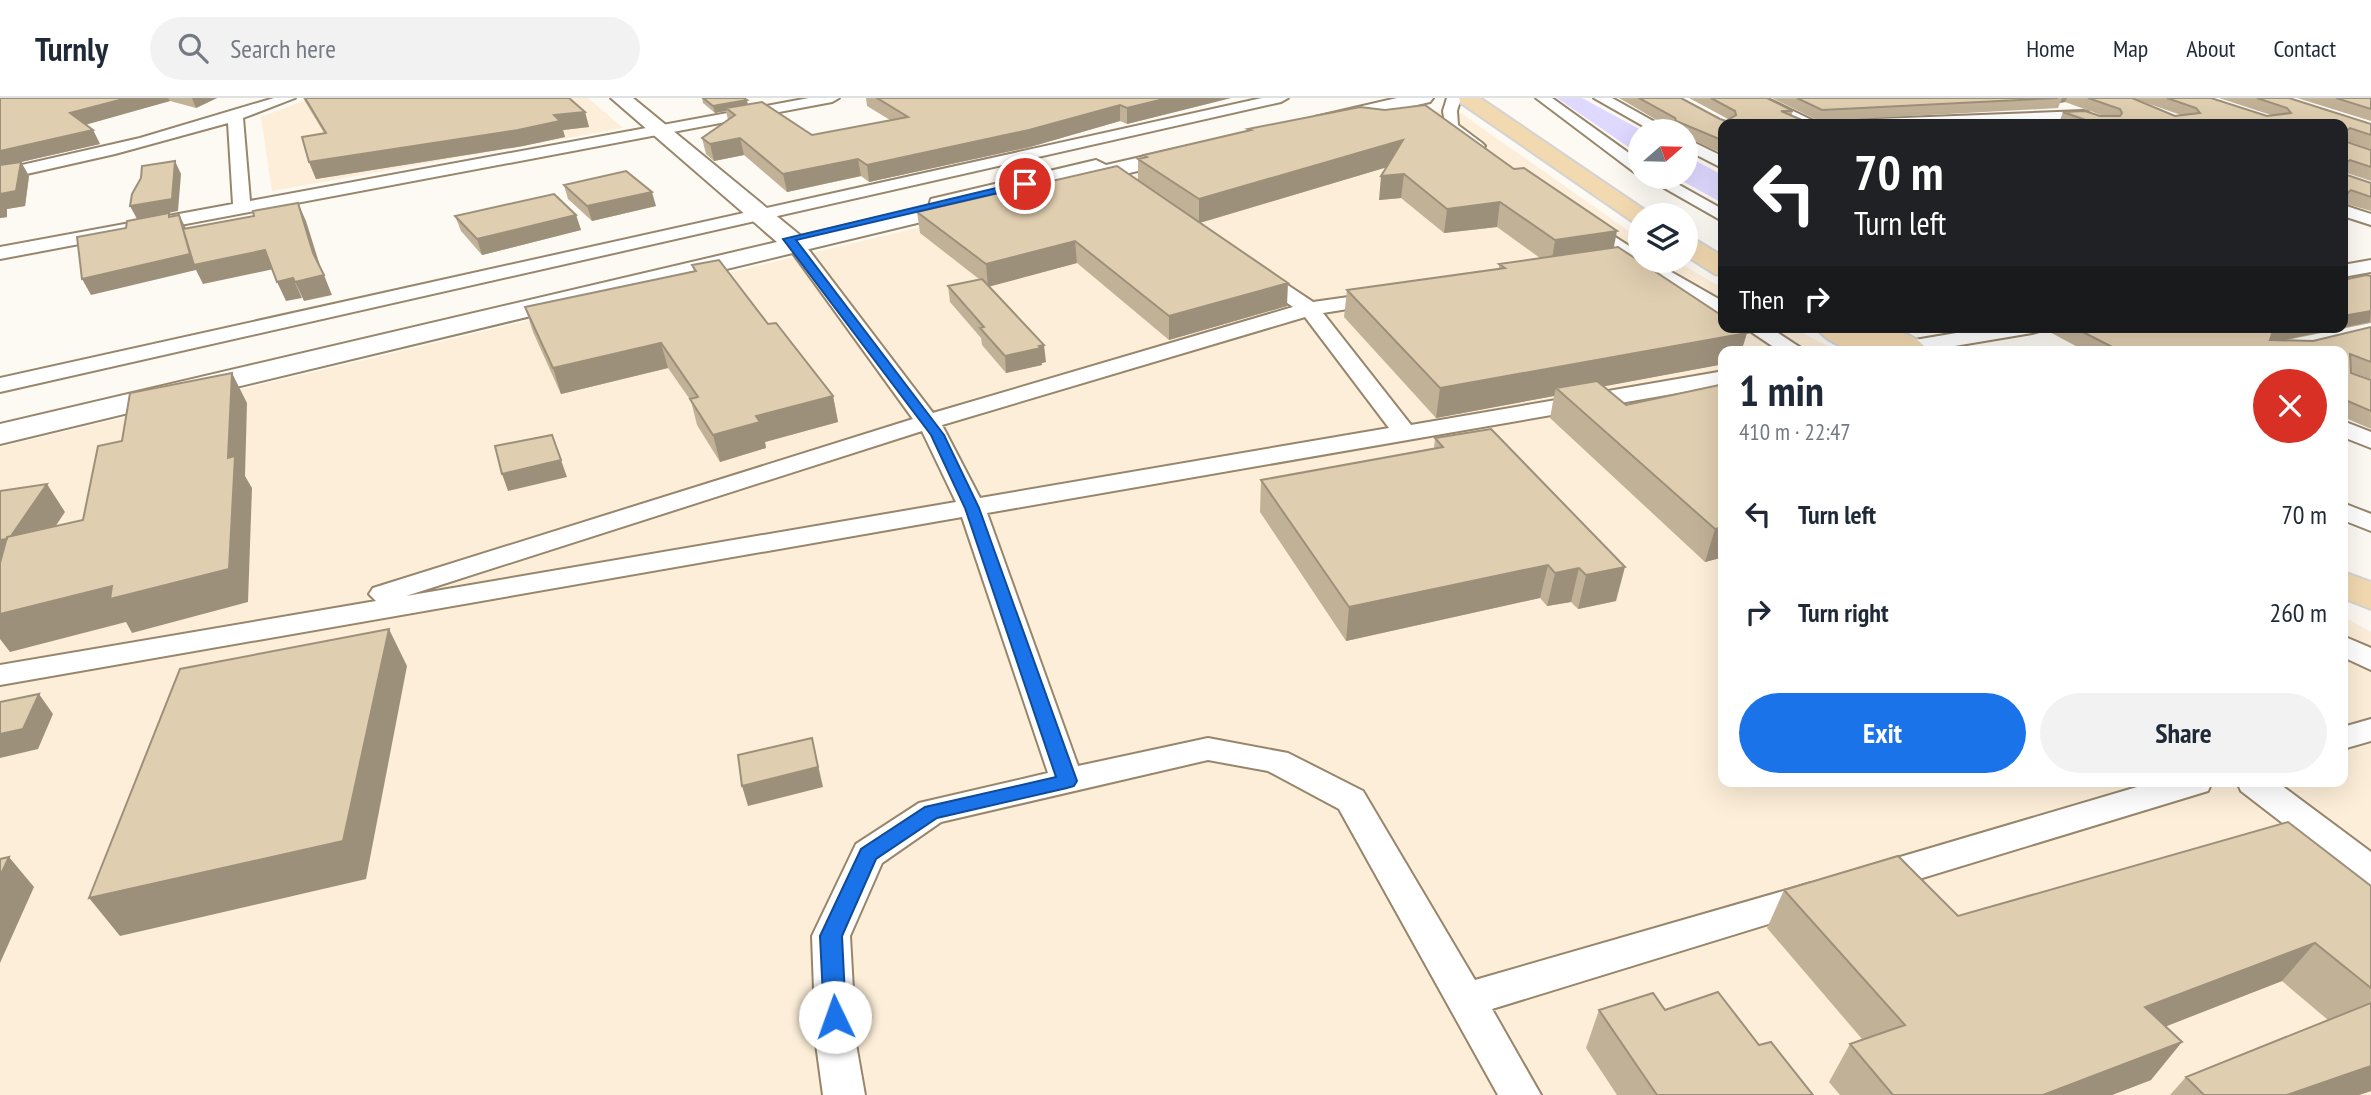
<!DOCTYPE html>
<meta charset="utf-8">
<style>
body{margin:0;font-family:"PT Sans Narrow",sans-serif;background:#f2f2f3;color:#1f2937;height:100vh;display:flex;flex-direction:column;font-size:26px;white-space:nowrap}
*{box-sizing:border-box;margin:0}
p{font-size:23px;color:#747a83}
.icon{flex:none;width:38px;height:38px;fill:none;stroke:currentColor;stroke-width:2;stroke-linecap:round;stroke-linejoin:round}
.map{position:relative;flex:1;overflow:hidden}
.details{position:absolute;left:1718px;top:248px;width:630px;height:441px;display:flex;flex-direction:column;background:#fff;border-radius:14px;box-shadow:0 7px 28px #0002}
.details>*{flex:none}
.guide{position:absolute;left:1718px;top:21px;width:630px;height:214px;border-radius:14px;box-shadow:0 7px 28px #0002;background:#202124;color:#fff;overflow:hidden}
.needle{width:46px;rotate:70deg}
.buttons{position:absolute;left:1628px;top:21px;display:grid;gap:14px}
.buttons a{display:grid;place-items:center;width:70px;height:70px;border-radius:50%;background:#fff;box-shadow:0 7px 28px #0002;font-size:35px}
.pin{position:absolute;display:grid;place-items:center;width:60px;height:60px;color:#fff;margin:-30px;border:4px solid #fff;border-radius:50%;box-shadow:0 2px 7px #0007}
.me{position:absolute;width:77px;margin:-38px;rotate:357deg;stroke-linejoin:round;filter:drop-shadow(0 0 5px #0008)}
.turn{display:flex;align-items:center;gap:24px;height:147px;padding:0 21px;font-size:32px}
.turn .icon{width:91px;height:91px;stroke-width:2.5}
.turn b{display:block;font-size:49px;line-height:60px}
.then{display:flex;align-items:center;height:66px;padding:0 21px;background:#0003;gap:14px;font-size:26px}
.round{display:grid;place-items:center;flex:none;width:74px;height:74px;border-radius:37px;background:#f2f2f3}
.summary{display:flex;align-items:center;justify-content:space-between;height:119px;padding:0 21px}
h1{font-size:42px;font-weight:700;line-height:52px}
.primary-button{display:flex;gap:14px;margin-top:auto;padding:14px 21px}
.primary-button a{flex:1;height:80px;border-radius:42px;background:#1a73e8;color:#fff;font-size:28px;font-weight:700;line-height:80px;text-align:center}
.primary-button a+a{background:#f2f2f3;color:#1f2937}
ul{padding:0;list-style:none}
li{display:flex;align-items:center;gap:21px;height:98px;padding:0 21px}
li div{flex:1}
li b{display:block;font-size:26px}
li em{font-style:normal}
header{display:flex;align-items:center;gap:42px;box-sizing:border-box;height:98px;padding:0 35px;background:#fff;border-bottom:2px solid #e0e1e3}
header strong{font-size:33px}
nav{display:flex;gap:38px;margin-inline-start:auto;font-size:24px}
.search{width:490px;height:63px;background:#f2f2f3;display:flex;align-items:center;gap:18px;box-sizing:border-box;padding:0 24px;border-radius:38px;color:#747a83;font-size:26px}
.map>svg:first-child{display:block}
.built{fill:#fceed8}
.green{fill:#dfd8ff}
.lines{fill:none;stroke-linecap:round;stroke-linejoin:round}
.street-casing{stroke:#97866b;stroke-width:4}
.secondary-casing{stroke:#97866b;stroke-width:4}
.primary-casing{stroke:#d5d3d1;stroke-width:4}
.street{fill:#fff;fill-rule:evenodd}
.secondary{fill:#fff;fill-rule:evenodd}
.primary{fill:#f2d9b0;fill-rule:evenodd}
.wall{fill:#c1b197}
.shaded-wall{fill:#9d907b}
.building{fill:#e0ceb0;stroke:#9d907b;stroke-width:2}
.route{fill:#1a73e8;stroke:#114b97;stroke-width:2}
</style>
<header>
<strong>Turnly</strong>
<div class="search"><svg class="icon" aria-label="search" viewBox="0 0 24 24"><circle cx="10" cy="10" r="6"/><path d="M15 15l6 6"/></svg>Search here</div>
<nav><a>Home</a><a>Map</a><a>About</a><a>Contact</a></nav>
</header>
<div class="map">
<svg width="2371" height="997" viewBox="0 0 2371 997">
<rect width="100%" height="100%" fill="#fdf9f3"/>
<path class="built" d="M312,0H588L623,30L272,93L261,19Z
M1414,11L1462,16L1640,141V163H1676L1724,191V229H1791L1839,254H1724V684H2343V518L2371,534V997H0V349Z"/>
<path class="green" d="M1557,0H1582L1643,33H1640V57Z
M1685,57L1724,78V106L1675,79H1685Z"/>
<g class="lines">
<g class="street-casing">
<path id="street" d="M274,0H295L243,20L250,103L809,0H839L832,4L0,161V149L233,106L228,25L115,56L0,82V72L140,40Z
M1262,0H1288L1281,4L0,294V280Z
M1447,0H1461L1457,13L1458,27L1482,45L1485,48L1482,51H1472L1446,32L1443,13Z
M1536,0H1552L1640,63V76L1634,74Z
M1594,0H1612L1671,33H1652Z
M1747,0H1766L1820,26H1801Z
M2083,13L2088,14L2090,17L2088,20L1959,26H1843L1850,22Z
M1685,40L1724,59V71L1685,51Z
M1645,79H1665L1724,112V124Z
M2343,107L2371,116V127L2343,118Z
M1584,119L1640,155V163H1652L1724,204V218L1632,167L1578,128L1575,124Z
M796,142L802,143L933,315L1293,209L1251,180L1248,176L1258,170L1265,172L1313,204L1384,194L1391,196L1394,200L1391,204L1323,215L1411,327L1724,273V287L987,415L1078,668L1208,640L1288,655L1363,693L1475,882L1811,785L1824,789L1829,799L1824,809L1492,911L1541,997H1498L1339,711L1268,673L1208,662L941,724L882,765L850,838L856,946L865,997H823L816,946L812,838L856,746L919,705L1048,675L962,419L0,587V567L376,503L369,496L373,490L913,321L787,147ZM1305,219L1389,330L980,400L942,327ZM922,333L956,404L406,498Z
M2371,162V174L2343,179V167Z
M1744,229H1769L1807,254H1781Z
M1992,229H2042L2039,233L2032,235L1919,254L1874,253L1877,248L1885,247Z
M2343,323L2371,334V350L2343,339Z
M2343,405L2371,416V433L2343,422Z
M2343,538L2371,550V572L2343,559Z
M2371,621V643L2343,651V629Z
M2154,684H2212L2208,693L1873,795L1860,791L1855,781L1860,771L1873,767Z
M2237,684H2277L2371,754V787L2358,783L2241,693Z"/>
</g>
<g class="secondary-casing">
<path id="secondary" d="M611,0H633L801,138L929,108L931,101L1096,62L1106,67L1189,48L1197,49L1200,54L1197,59L1070,89L1060,84L977,104L975,111L967,113L0,346V326L777,144Z
M1397,0H1433L1430,4L1322,29L1315,27L1312,23L1315,19Z"/>
</g>
<g class="primary-casing">
<path id="primary" d="M1459,0H1480L1652,117H1640V125L1632,123L1461,5Z
M1685,139L1694,141L1724,159V178L1715,176L1685,157Z
M1816,229C1848,229 1908,222 1929,254C1896,254 1839,262 1816,229Z
M2343,474L2371,484V511L2343,500Z"/>
</g>
<use href="#street" class="street"/>
<use href="#secondary" class="secondary"/>
<use href="#primary" class="primary"/>
</g>
<path class="wall" d="M0,0H217L196,10L170,3L86,26L93,32L100,46L21,64L29,78L25,108L7,111V119L0,120Z
M303,0H569L585,14L589,29L563,32L565,39L523,48L316,81L309,64L324,35Z
M702,0H744L748,6L812,37L890,22L867,8L866,0H1231L1127,26L1120,23L1030,49L869,84L861,78L787,94L744,57L714,63L706,56L702,40L728,22L726,13L715,15L703,5Z
M1619,0H1681L1720,21L1726,23L1728,21L1689,0H1767L1793,13L1791,18L1724,26V56L1685,39V33H1673L1672,31Z
M1772,0H2132L2175,18L2181,17L2132,0H2211L2267,18L2271,17L2219,0H2289L2371,26V51L2347,43V44L2371,52V83L2347,75V77L2371,85V113L2343,105V26H2063L2059,25L2063,14L2104,18L2065,4L2060,5L2058,10L1819,23Z
M2297,0H2371V23Z
M1360,9L1614,149L1747,235L1741,254H1724V266L1604,288L1626,307L1724,286V459L1705,464L1550,320L1554,298L1436,320L1344,219L1347,192L1499,171V166L1540,160L1497,129L1444,135L1401,100L1379,102L1387,69L1200,125L1287,208L1169,242L1077,165L989,188L1046,264L1042,265V267L1006,275L982,247L981,240L950,204L948,188L979,181L920,135L917,114L1138,83V61L1144,60V57L1248,33V31Z
M564,87L656,108L592,123L568,101Z
M576,117L581,132L482,157L461,133L455,118Z
M692,167L768,226L833,298L838,324L765,344L766,350L720,364L697,327L691,303L668,270L561,296L533,234L525,209L694,173Z
M2371,178V225L2287,242L2313,243L2371,229V281L2351,274V275L2371,282V331L2343,319V254H2087L2044,231V229H2343Z
M1435,340L1616,503L1578,511L1571,504L1547,508L1540,500L1346,543L1260,414L1261,382L1434,350Z
M2371,788V993L2359,997H2170L2186,979L2328,922L2282,883L2165,928L2151,982L2112,997H1840L1829,984L1850,946L1862,941L1767,830L1784,792L1958,818Z
M1599,912H1665L1759,947L1813,997H1617L1586,950Z"/>
<path class="shaded-wall" d="M127,0H168L170,3L78,29L70,15Z
M192,0H217L196,10Z
M1168,0H1231L1127,26V10Z
M2062,0H2067L2065,4L2060,5L2058,10Z
M747,2L748,8L726,10V13L715,15L713,8Z
M1120,7V23L1030,49L869,84L867,67Z
M585,14L589,29L563,32L565,39L523,48L316,81L309,64L554,17Z
M93,32L100,46L21,64L29,78L25,108L7,111V119L0,120V53Z
M740,40L744,57L714,63L710,46Z
M1403,42L1401,65L1199,125V101Z
M858,61L861,78L787,94L783,76Z
M175,63L181,76L178,113L137,121L130,108Z
M1404,76L1401,100L1379,102L1381,78Z
M2351,92L2343,105V102L2347,95Z
M652,94L656,108L592,123L587,108Z
M1500,104L1497,129L1444,135L1447,111Z
M298,105L306,123L322,174L313,155Z
M179,117L187,132L265,152L274,171L203,186L196,172L91,197L82,181Z
M576,117L581,132L482,157L477,141Z
M1617,133L1612,159L1551,168L1555,142Z
M1075,143L1077,165L988,189L986,166Z
M324,177L332,197L304,203L295,184Z
M293,180L302,200L286,203L277,184Z
M1288,185L1287,208L1169,242V218Z
M2371,213L2370,224L2265,246L2273,233L2290,229H2343V218Z
M1747,235L1741,254H1724V266L1563,296L1556,290L1554,298L1436,320L1440,290Z
M661,245L668,270L561,296L553,270Z
M1044,247L1046,264L1042,265V267L1006,275L1005,258Z
M232,275L247,305L245,378L252,390L248,504L132,535L126,524L10,554L0,541V516L228,360Z
M833,298L838,324L765,344L766,350L720,364L713,337L756,318Z
M561,362L567,379L508,393L502,376Z
M47,386L65,414L29,468L0,473V442Z
M1724,429V459L1705,464L1715,431Z
M1548,467L1540,500L1346,543L1349,509Z
M1625,469L1616,503L1578,511L1586,477Z
M1579,470L1571,504L1547,508L1555,475Z
M389,531L407,568L366,781L120,838L89,800Z
M39,596L53,616L38,651L0,660V636Z
M812,640L823,689L748,708L742,688Z
M9,759L34,789L0,865V778Z
M2315,845L2282,883L2116,948L2145,909Z
M2182,944L2151,982L2112,997H2043Z
M2371,968V993L2359,997H2287Z"/>
<path class="building" d="M0,0H127L70,15L93,32L0,53Z
M305,0H569L585,14L554,17L560,23L518,32L309,64L302,39L326,35Z
M703,0H744L747,2L713,8Z
M877,0H1168L1127,10L1120,7L1029,32L867,67L858,61L783,76L740,40L710,46L702,40L735,17L726,10L762,4L812,37L908,19Z
M1639,0H1681L1720,21L1726,23L1736,17L1735,13L1711,0H1767L1793,13H1781L1811,26H1724V43L1676,23L1675,20Z
M1797,0H2058L1822,12Z
M2088,0H2132L2175,18L2200,15L2196,10L2167,0H2211L2267,18L2291,15L2287,10L2257,0H2289L2371,26V37L2350,30L2346,33L2347,44L2371,52V69L2350,62L2347,64V77L2371,85V99L2351,92L2347,95L2343,93V26H2097L2063,14L2085,13L2100,18H2120L2122,15L2120,11Z
M2336,0H2371V11Z
M1425,7L1514,71L1524,70L1617,133L1555,142L1500,104L1447,111L1404,76L1381,78L1403,42L1199,101L1138,61L1147,59L1144,57L1251,32L1248,31L1360,9L1385,12Z
M175,63L172,101L130,108L132,96L141,80L142,68Z
M21,64L16,93L0,96V67Z
M1117,68L1288,185L1169,218L1075,143L986,166L917,114Z
M626,73L652,94L587,108L564,87Z
M554,96L576,117L477,141L455,118Z
M298,105L313,155L324,177L295,184L293,180L277,184L265,152L194,167L183,131L254,118L253,113Z
M169,115V119L179,117L190,156L82,181L77,139L126,130L127,123Z
M1618,149L1724,219V229H1738L1747,235L1440,290L1347,192L1505,170L1499,166Z
M719,162L768,226L776,225L833,298L756,318L760,324L713,337L690,301L698,299L661,245L553,270L525,209L696,173L692,167Z
M2366,177L2371,178V213L2343,218V182Z
M982,181L1044,247L1039,248L1041,250L1005,258L980,230L984,229L948,188Z
M2073,229H2290L2273,233L2270,242L2313,243L2371,229V264L2350,256L2351,275L2371,282V313L2343,301V254H2122Z
M232,275L228,360L235,358L229,471L110,501L112,488L0,516V465L7,439L83,422L98,348L122,343L130,295Z
M1597,283L1626,307L1724,286V429L1715,431L1556,290Z
M1491,331L1625,469L1586,477L1579,470L1555,475L1548,467L1349,509L1261,382L1443,349L1435,340Z
M552,337L561,362L502,376L495,348Z
M47,386L11,438L7,439V441L0,442V393Z
M389,531L343,743L89,800L180,571Z
M39,596L23,631L0,636V604Z
M812,640L818,669L742,688L738,657Z
M2288,724L2371,788V890L2315,845L2145,909L2182,944L2043,997H1893L1850,946L1905,927L1784,792L1898,758L1958,818Z
M9,759L0,778V761Z
M1718,894L1759,947L1771,944L1813,997H1657L1599,912L1653,895L1665,912Z
M2371,905V968L2287,997H2204L2186,979Z"/>
<path class="route" d="M1025,83L1028,84V88L796,142L944,337L979,410L1077,683L1074,688L1067,690L937,720L876,761L842,838L846,919L843,926L835,929L827,926L824,919L820,838L861,751L925,709L1056,679L965,410L931,337L783,141Z"/>
</svg>
<div class="buttons">
<a><svg class="needle" viewBox="-14 -14 28 28"><path d="M0-13l5 13h-10z" fill="#e53935"/><path d="M0 13l5-13h-10z" fill="#747a83"/></svg></a>
<a><svg class="icon" aria-label="layers" viewBox="0 0 24 24"><path d="M12 4l9 5-9 5-9-5zM3 14l9 5 9-5"/></svg></a>
</div>
<div class="pin" style="left:1025px;top:86px;background:#d93025"><svg class="icon" aria-label="arrive" viewBox="0 0 24 24"><path d="M6 21V4h12l-3 4 3 4H6"/></svg></div>
<svg class="me" style="left:835px;top:919px" viewBox="-20 -20 40 40"><circle r="19" fill="#fff"/><path d="M0-13L10 11 0 6-10 11z" fill="#1a73e8"/></svg>
<div class="guide">
<div class="turn"><svg class="icon" aria-label="left" viewBox="0 0 24 24"><path d="M17 20v-9H6M10 6l-5 5 5 5"/></svg><div><b>70 m</b>Turn left</div></div>
<div class="then">Then<svg class="icon" aria-label="right" viewBox="0 0 24 24"><path d="M7 20v-9h11M14 6l5 5-5 5"/></svg></div>
</div>
<section class="details">
<div class="summary"><div><h1>1 min</h1><p>410 m · 22:47</p></div><a class="round" style="background:#d93025;color:#fff"><svg class="icon" aria-label="close" viewBox="0 0 24 24"><path d="M6 6l12 12M18 6L6 18"/></svg></a></div>
<ul>
<li><svg class="icon" aria-label="left" viewBox="0 0 24 24"><path d="M17 20v-9H6M10 6l-5 5 5 5"/></svg><div><b>Turn left</b></div><em>70 m</em></li>
<li><svg class="icon" aria-label="right" viewBox="0 0 24 24"><path d="M7 20v-9h11M14 6l5 5-5 5"/></svg><div><b>Turn right</b></div><em>260 m</em></li>
</ul>
<div class="primary-button"><a>Exit</a><a>Share</a></div>
</section>
</div>
